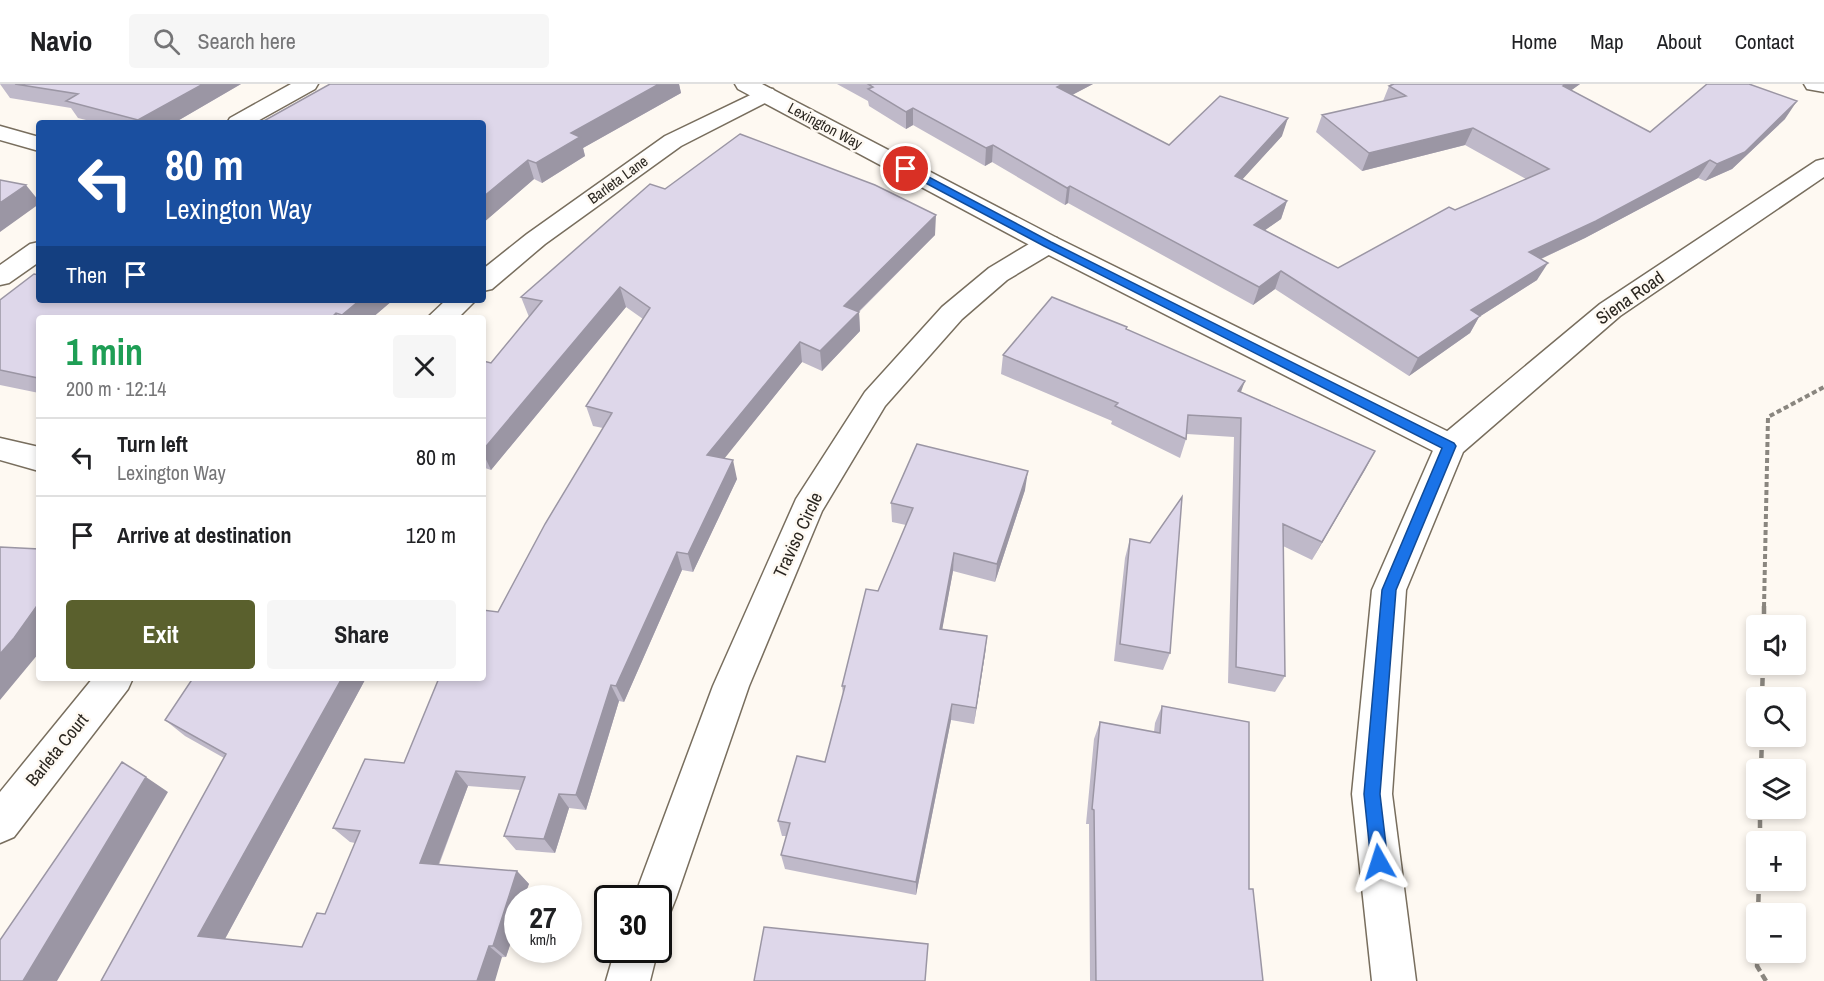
<!DOCTYPE html>
<meta charset="utf-8">
<style>
body{margin:0;font-family:"Archivo Narrow",sans-serif;background:#f6f6f6;color:#202124;height:100vh;display:flex;flex-direction:column;font-size:22px;white-space:nowrap}
*{box-sizing:border-box;margin:0}
p{font-size:20px;color:#757577}
.icon{flex:none;width:33px;height:33px;fill:none;stroke:currentColor;stroke-width:2;stroke-linecap:round;stroke-linejoin:round}
.map{position:relative;flex:1;overflow:hidden}
.panel{position:absolute;left:36px;top:231px;width:450px;height:366px;display:flex;flex-direction:column;background:#fff;border-radius:6px;box-shadow:0 3px 9px #0003}
.panel>*{flex:none}
.banner{position:absolute;left:36px;top:36px;width:450px;height:183px;border-radius:6px;box-shadow:0 3px 9px #0003;background:#1a4fa0;color:#fff;overflow:hidden}
.fabs{position:absolute;left:1746px;top:531px;display:grid;gap:12px}
.fabs a{display:grid;place-items:center;width:60px;height:60px;border-radius:6px;background:#fff;box-shadow:0 3px 9px #0003;font-size:30px}
.speed{position:absolute;left:504px;top:801px;display:flex;gap:12px;font-size:30px;font-weight:700;text-align:center}
.speed>*{display:grid;place-content:center;width:78px;height:78px;border-radius:50%;background:#fff;box-shadow:0 3px 9px #0003;line-height:1}
.speed small{font-size:15px;font-weight:400}
.speed .limit{border:3px solid #111;border-radius:9px;background:#fff;color:#111}
.pin{position:absolute;display:grid;place-items:center;width:51px;height:51px;color:#fff;margin:-26px;border:3px solid #fff;border-radius:50%;box-shadow:0 2px 6px #0007}
.me{position:absolute;width:66px;margin:-33px;rotate:354deg;stroke-linejoin:round;filter:drop-shadow(0 0 4px #0008)}
.turn{display:flex;align-items:center;gap:21px;height:126px;padding:0 30px;font-size:27px}
.turn .icon{width:78px;height:78px;stroke-width:2.5}
.turn b{display:block;font-size:42px;line-height:51px}
.then{display:flex;align-items:center;height:57px;padding:0 30px;background:#0003;gap:12px;font-size:22px}
.round{display:grid;place-items:center;flex:none;width:63px;height:63px;border-radius:6px;background:#f6f6f6}
.summary{display:flex;align-items:center;justify-content:space-between;height:102px;padding:0 30px}
h1{font-size:36px;font-weight:700;line-height:45px;color:#1e9e55}
.action{display:flex;gap:12px;margin-top:auto;padding:12px 30px}
.action a{flex:1;height:69px;border-radius:6px;background:#5a602d;color:#fff;font-size:24px;font-weight:700;line-height:69px;text-align:center}
.action a+a{background:#f6f6f6;color:#202124}
ul{padding:0;list-style:none}
li{display:flex;align-items:center;gap:18px;height:78px;padding:0 30px;border-top:2px solid #e0e0e0}
li div{flex:1}
li b{display:block;font-size:22px}
li em{font-style:normal}
header{display:flex;align-items:center;gap:36px;box-sizing:border-box;height:84px;padding:0 30px;background:#fff;border-bottom:2px solid #e0e0e0}
header strong{font-size:28px}
nav{display:flex;gap:33px;margin-inline-start:auto;font-size:21px}
.search{width:420px;height:54px;background:#f6f6f6;display:flex;align-items:center;gap:15px;box-sizing:border-box;padding:0 21px;border-radius:6px;color:#757577;font-size:22px}
.map>svg:first-child{display:block}
.lines{fill:none;stroke-linecap:round;stroke-linejoin:round}
.minor-casing{stroke:#786e5e;stroke-width:3}
.tertiary-casing{stroke:#786e5e;stroke-width:3}
.path-far1{stroke:#8a867f;stroke-width:4;stroke-dasharray:5 3;stroke-linecap:butt}
.path{stroke:#8a867f;stroke-width:4.5;stroke-dasharray:8 4;stroke-linecap:butt}
.minor{fill:#fff;fill-rule:evenodd}
.tertiary{fill:#fff;fill-rule:evenodd}
.wall{fill:#bfb9c9}
.shaded-wall{fill:#9b96a4}
.building{fill:#ded7ea;stroke:#9b96a4;stroke-width:1.5}
.route{fill:#1a73e8;stroke:#114b97;stroke-width:1.5}
.labels{text-anchor:middle;stroke-width:5;stroke-linejoin:round;paint-order:stroke}
.far-street-label{font-size:15px;fill:#2b2721;stroke:#fef9f2}
.street-label{font-size:18px;fill:#2b2721;stroke:#fef9f2}
</style>
<header>
<strong>Navio</strong>
<div class="search"><svg class="icon" aria-label="search" viewBox="0 0 24 24"><circle cx="10" cy="10" r="6"/><path d="M15 15l6 6"/></svg>Search here</div>
<nav><a>Home</a><a>Map</a><a>About</a><a>Contact</a></nav>
</header>
<div class="map">
<svg width="1824" height="897" viewBox="0 0 1824 897">
<rect width="100%" height="100%" fill="#fef9f2"/>
<g class="lines">
<g class="minor-casing">
<path id="minor" d="M291,0H318L315,5L254,39H227L230,34Z
M1804,0H1824V8L1807,5Z
M765,4L773,5L776,10L773,15L681,62L545,160L492,205L483,207V185L527,150L665,52Z
M0,42L39,53V67L0,56Z
M1824,75V93L1620,232L1463,368L1406,506L1392,710L1416,897H1372L1352,710L1372,506L1435,362L1439,354L1600,220L1816,77Z
M1048,152L1057,154L1061,160L1057,166L1007,196L962,235L885,322L822,427L749,602L676,814L670,829L658,834V814H634L713,602L796,415L865,308L942,223L989,184L1039,154Z
M39,158V178L9,199L0,201V181L30,160Z
M446,216H476L458,234H427Z
M0,354L39,363V387L0,376Z
M93,594H133L128,605L14,753L0,759V708Z
M615,866L658,865L650,897H606Z"/>
</g>
<g class="tertiary-casing">
<path id="tertiary" d="M735,0H762L1057,154L1461,354L1465,362L1461,370L1450,373L1439,370L1039,166L738,5Z"/>
</g>
<path class="path-far1" d="M1764,523L1768,333L1824,303"/>
<path class="path" d="M1764,542V522
M1762,614L1763,580
M1761,686L1762,652
M1760,724V758
M1758,830L1759,796
M1758,868L1757,882L1766,897"/>
<use href="#minor" class="minor"/>
<use href="#tertiary" class="tertiary"/>
</g>
<path class="wall" d="M0,0H241L174,39H98L78,34L71,24L10,14Z
M330,0H679L681,9L583,64L585,72L542,99L534,95L483,139V39Z
M837,0H1093L1072,11L1169,61L1282,52L1242,95L1287,117L1281,135L1265,146L1338,184L1455,126L1526,95L1465,61L1362,87L1316,48L1322,31L1383,17L1389,2L1391,0H1580L1571,6L1650,48L1785,35L1732,85L1705,97L1698,94L1585,154L1541,175L1537,196L1479,233L1470,249L1409,292L1275,205L1253,221L1068,119L1065,121L992,78L985,82L913,41L906,45L869,22L868,17Z
M665,105L935,151L859,228L860,247L822,287L802,278L724,374L737,395L693,488L682,486L624,618L619,617L586,726L569,724L555,769L516,766L504,752L520,706L468,702L439,781L517,787L529,800L518,814V837L506,873L101,897L224,674L185,652L165,636L193,594H366L225,855L302,863L325,830L355,759L350,758L333,744L404,679L498,528L603,344L593,342L586,322L643,235L626,223L491,386L485,384L483,387V277L491,279L529,233L521,213Z
M0,216H393L372,234H39V309L0,301Z
M1127,245L1241,308L1375,367L1312,476L1283,462L1285,592L1275,608L1228,599L1234,353L1187,350L1186,355L1180,374L1111,340L1112,337L1001,290L1003,271Z
M1025,406L995,498L953,487L942,545L987,552L985,570L974,640L951,636L916,811L785,785L781,771L787,752H782L778,737L825,678L843,610L842,602L878,507L906,441L892,438L891,419Z
M1130,455L1150,459L1170,569L1163,586L1114,577L1125,474Z
M1162,622L1249,805L1263,897H1090L1089,740H1086L1094,655L1100,638L1154,648L1155,639Z"/>
<path class="shaded-wall" d="M203,0H241L174,39H140L138,36Z
M659,0H679L681,9L583,64L585,72L542,99L536,79L571,49Z
M1063,0H1093L1055,20L1057,3Z
M1566,0H1580L1554,19L1563,2Z
M1797,17L1785,35L1732,85L1705,97L1717,80Z
M913,24V41L906,45V28Z
M1288,34L1282,52L1230,109L1235,92Z
M1473,44L1465,61L1362,87L1369,69Z
M993,61L992,78L985,82L986,64Z
M528,76L534,95L483,139V113Z
M1710,76L1698,94L1585,154L1519,185L1529,168Z
M26,101L39,117V120L0,148V119Z
M1070,102L1068,119L1065,121L1067,104Z
M1287,117L1281,135L1248,158L1254,141Z
M936,131L935,151L845,241L844,222Z
M1548,179L1537,196L1479,233L1470,249L1409,292L1418,274L1471,226Z
M1281,187L1275,205L1253,221L1259,203Z
M620,203L626,223L491,386L483,369V366Z
M360,216H393L372,234H343L342,231Z
M859,228L860,247L822,287L820,267Z
M336,229L339,234H331Z
M800,258L802,278L712,390L707,371Z
M1245,297L1238,316V307Z
M1375,367L1365,386L1312,476L1322,458Z
M733,376L737,395L693,488L688,470Z
M1028,387L1025,406L995,498L997,480Z
M677,468L682,486L624,618L616,602Z
M954,469L953,487L939,563L940,545Z
M39,519V569L0,616V570Z
M987,552L985,570L974,640L976,624Z
M342,594H366L220,864L198,852Z
M611,601L619,617L586,726L576,711Z
M952,620L951,636L916,811V798Z
M456,687L468,702L434,792L420,779Z
M146,693L168,708L57,897H23Z
M559,710L569,724L555,769L544,755Z
M517,787L529,800L524,814H518V837L506,873L493,862Z
M489,862L502,873L495,897H477Z"/>
<path class="building" d="M15,0H203L138,36L66,17L78,10Z
M330,0H659L571,49L580,53L536,79L528,76L483,113V39H260Z
M868,0H1063L1057,3L1169,61L1220,12L1288,34L1235,92L1287,117L1254,141L1338,184L1449,123L1455,126L1549,85L1473,44L1369,69L1322,31L1406,12L1389,2L1394,0H1566L1563,2L1650,48L1707,0H1749L1797,17L1745,68L1717,80L1710,76L1596,137L1529,168L1548,179L1471,226L1480,232L1418,274L1281,187L1259,203L1070,102L1067,104L993,61L986,64L913,24L906,28L868,5L873,3Z
M740,50L875,101L936,131L844,222L859,228L820,267L800,258L707,371L733,376L688,470L677,468L616,602L611,601L576,711L559,710L544,755L504,752L525,693L456,687L420,779L517,787L493,862H489L477,897H101L226,670L165,636L193,594H342L198,852L302,863L317,829L325,830L360,747L333,744L365,675L404,679L439,594H483V526L498,528L545,440L612,329L586,322L650,224L620,203L483,366V277L491,279L542,217L521,213L650,100L665,105Z
M0,96L26,101L0,119Z
M34,190L39,191V216H360L342,231L336,229L331,234H39L38,294L0,286V216Z
M1052,213L1127,243L1126,245L1245,297L1238,307L1375,367L1322,458L1283,440L1285,592L1236,583L1241,334L1188,331L1186,355L1115,322L1118,319L1003,271Z
M917,360L1028,387L997,480L954,469L940,545L987,552L976,624L952,620L916,798L781,771L790,739L778,737L797,672L825,678L845,602H842L866,505L878,507L913,424L891,419Z
M1182,413L1170,569L1120,560L1130,455L1150,459Z
M0,463L39,465V519L14,554L0,570Z
M1162,622L1249,638V805H1253L1263,897H1096L1094,726L1092,725L1100,638L1160,649Z
M122,678L146,693L23,897H0V856Z
M764,843L928,860L925,897H754Z"/>
<path class="route" d="M903,83H910L1051,158L1454,359L1456,362L1396,506L1380,710L1388,778L1385,784L1379,787L1373,784L1371,778L1364,710L1382,506L1442,364L1044,162L903,87Z"/>
<g class="labels">
<g class="far-street-label">
<text transform="translate(825 42) rotate(28)" y="5">Lexington Way</text>
<text transform="translate(618 96) rotate(-36)" y="5">Barleta Lane</text>
</g>
<g class="street-label">
<text transform="translate(1630 214) rotate(-35)" y="6">Siena Road</text>
<text transform="translate(798 451) rotate(-65)" y="6">Traviso Circle</text>
<text transform="translate(57 666) rotate(-51)" y="6">Barleta Court</text>
</g>
</g>
</svg>
<div class="fabs">
<a><svg class="icon" aria-label="sound" viewBox="0 0 24 24"><path d="M4 9h4l5-4v14l-5-4H4zM17 9q2 3 0 6"/></svg></a>
<a><svg class="icon" aria-label="search" viewBox="0 0 24 24"><circle cx="10" cy="10" r="6"/><path d="M15 15l6 6"/></svg></a>
<a><svg class="icon" aria-label="layers" viewBox="0 0 24 24"><path d="M12 4l9 5-9 5-9-5zM3 14l9 5 9-5"/></svg></a>
<a>+</a>
<a>−</a>
</div>
<div class="speed"><div>27<small>km/h</small></div><div class="limit">30</div></div>
<div class="pin" style="left:906px;top:85px;background:#d93025"><svg class="icon" aria-label="arrive" viewBox="0 0 24 24"><path d="M6 21V4h12l-3 4 3 4H6"/></svg></div>
<svg class="me" style="left:1379px;top:778px" viewBox="-20 -20 40 40"><path d="M0-17L14 15 0 8-14 15z" fill="#1a73e8" stroke="#fff" stroke-width="4"/></svg>
<div class="banner">
<div class="turn"><svg class="icon" aria-label="left" viewBox="0 0 24 24"><path d="M17 20v-9H6M10 6l-5 5 5 5"/></svg><div><b>80 m</b>Lexington Way</div></div>
<div class="then">Then<svg class="icon" aria-label="arrive" viewBox="0 0 24 24"><path d="M6 21V4h12l-3 4 3 4H6"/></svg></div>
</div>
<section class="panel">
<div class="summary"><div><h1>1 min</h1><p>200 m · 12:14</p></div><a class="round"><svg class="icon" aria-label="close" viewBox="0 0 24 24"><path d="M6 6l12 12M18 6L6 18"/></svg></a></div>
<ul>
<li><svg class="icon" aria-label="left" viewBox="0 0 24 24"><path d="M17 20v-9H6M10 6l-5 5 5 5"/></svg><div><b>Turn left</b><p>Lexington Way</p></div><em>80 m</em></li>
<li><svg class="icon" aria-label="arrive" viewBox="0 0 24 24"><path d="M6 21V4h12l-3 4 3 4H6"/></svg><div><b>Arrive at destination</b></div><em>120 m</em></li>
</ul>
<div class="action"><a>Exit</a><a>Share</a></div>
</section>
</div>
